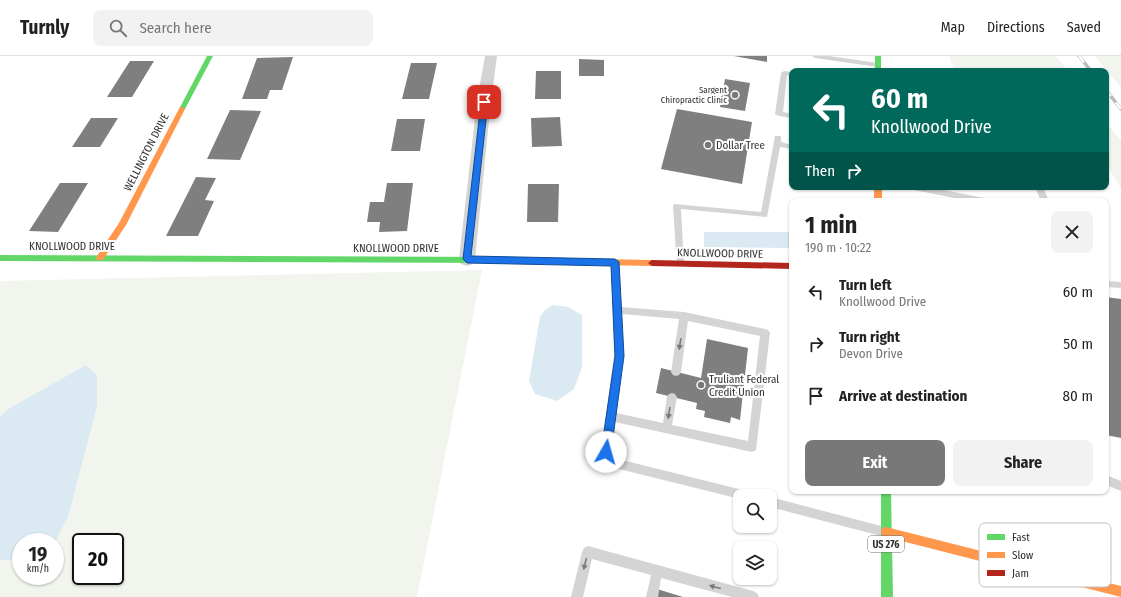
<!DOCTYPE html>
<meta charset="utf-8">
<style>
body{margin:0;font-family:"Fira Sans Condensed",sans-serif;background:#f2f2f2;color:#222;height:100vh;display:flex;flex-direction:column;font-size:15px;white-space:nowrap}
*{box-sizing:border-box;margin:0}
p{font-size:13px;color:#767676}
.icon{flex:none;width:22px;height:22px;fill:none;stroke:currentColor;stroke-width:2;stroke-linecap:round;stroke-linejoin:round}
.map{position:relative;flex:1;overflow:hidden}
.sheet{position:absolute;left:789px;top:142px;width:320px;height:296px;display:flex;flex-direction:column;background:#fff;border-radius:8px;box-shadow:0 1px 3px #0004}
.sheet>*{flex:none}
.hud{position:absolute;left:789px;top:12px;width:320px;height:122px;border-radius:8px;box-shadow:0 1px 3px #0004;background:#00695c;color:#fff;overflow:hidden}
.buttons{position:absolute;left:733px;top:433px;display:grid;gap:8px}
.buttons a{display:grid;place-items:center;width:44px;height:44px;border-radius:8px;background:#fff;box-shadow:0 1px 3px #0004;font-size:20px}
.speed{position:absolute;left:12px;top:477px;display:flex;gap:8px;font-size:20px;font-weight:700;text-align:center}
.speed>*{display:grid;place-content:center;width:52px;height:52px;border-radius:50%;background:#fff;box-shadow:0 1px 3px #0004;line-height:1}
.speed small{font-size:10px;font-weight:400}
.speed .limit{border:2px solid #111;border-radius:6px;background:#fff;color:#111}
.pin{position:absolute;display:grid;place-items:center;width:34px;height:34px;color:#fff;margin:-17px;border-radius:8px;box-shadow:0 2px 6px #0006}
.me{position:absolute;width:44px;margin:-22px;rotate:7deg;stroke-linejoin:round;filter:drop-shadow(0 0 3px #0008)}
.turn{display:flex;align-items:center;gap:14px;height:84px;padding:0 16px;font-size:18px}
.turn .icon{width:52px;height:52px;stroke-width:2.5}
.turn b{display:block;font-size:28px;line-height:34px}
.then{display:flex;align-items:center;height:38px;padding:0 16px;background:#0003;gap:8px;font-size:15px}
.round{display:grid;place-items:center;flex:none;width:42px;height:42px;border-radius:8px;background:#f2f2f2}
.headline{display:flex;align-items:center;justify-content:space-between;height:68px;padding:0 16px}
h1{font-size:24px;font-weight:700;line-height:30px}
.cta{display:flex;gap:8px;margin-top:auto;padding:8px 16px}
.cta a{flex:1;height:46px;border-radius:8px;background:#787878;color:#fff;font-size:16px;font-weight:700;line-height:46px;text-align:center}
.cta a+a{background:#f2f2f2;color:#222}
ul{padding:0;list-style:none}
li{display:flex;align-items:center;gap:12px;height:52px;padding:0 16px}
li div{flex:1}
li b{display:block;font-size:15px}
li em{font-style:normal}
header{display:flex;align-items:center;gap:24px;box-sizing:border-box;height:56px;padding:0 20px;background:#fff;border-bottom:1px solid #e0e0e0}
header strong{font-size:19px}
nav{display:flex;gap:22px;margin-inline-start:auto;font-size:14px}
.search{width:280px;height:36px;background:#f2f2f2;display:flex;align-items:center;gap:10px;box-sizing:border-box;padding:0 14px;border-radius:8px;color:#767676;font-size:15px}
.map>svg:first-child{display:block}
.green{fill:#f1f5ed;fill-rule:evenodd}
.water{fill:#dbe9f2}
.building{fill:#7f7f7f}
.lines{fill:none;stroke-linecap:round;stroke-linejoin:round}
.lane{fill:#d4d4d4;fill-rule:evenodd}
.street{fill:#d4d4d4;fill-rule:evenodd}
.fast{fill:#63d668;fill-rule:evenodd}
.slow{fill:#ff974d;fill-rule:evenodd}
.jam{fill:#b3261e;fill-rule:evenodd}
.rail-casing{stroke:#bcbcbc;stroke-width:3.5}
.rail{stroke:#fff;stroke-width:2.5;stroke-dasharray:8;stroke-linecap:butt}
.oneway{fill:#7a7a7a}
.route{fill:#1a73e8;stroke:#114b97}
.poi-dot{fill:#787878;stroke:#fff;stroke-width:1.5}
.labels{text-anchor:middle;stroke-width:4;stroke-linejoin:round;paint-order:stroke}
.far-poi-label{font-size:9px;fill:#303030;stroke:#fff;text-anchor:end}
.shield{fill:#fff;stroke:#6e6e6e;stroke-width:1}
.shield-label{font-size:10px;font-weight:bold;fill:#303030}
.poi-label{font-size:11px;fill:#303030;stroke:#fff;text-anchor:start}
.street-label{font-size:11px;fill:#303030;stroke:#fff}
.key{fill:#fff;stroke:#c1c1c1;stroke-width:1}
.key-label{font-size:11px;fill:#303030}
</style>
<header>
<strong>Turnly</strong>
<div class="search"><svg class="icon" aria-label="search" viewBox="0 0 24 24"><circle cx="10" cy="10" r="6"/><path d="M15 15l6 6"/></svg>Search here</div>
<nav><a>Map</a><a>Directions</a><a>Saved</a></nav>
</header>
<div class="map">
<svg width="1121" height="541" viewBox="0 0 1121 541">
<rect width="100%" height="100%" fill="#fff"/>
<path class="green" d="M949,0H1056L1068,15H955Z
M1095,0H1121V32Z
M1106,66L1121,85V132L1106,108Z
M482,214L417,541H0V225ZM21,486H55V520H21ZM81,486H115V520H81Z"/>
<path class="water" d="M704,176H792V192L704,191Z
M553,249L568,251L582,259V311L574,333L557,345L535,338L529,325L540,261L545,254Z
M86,309L97,319V350L68,461L55,486H21V504H0V360L10,352Z"/>
<path class="building" d="M734,0H767V6Z
M293,1L282,34H270L267,43H242L257,2Z
M579,3L604,4V20H579Z
M130,5H154L132,41H107Z
M411,7H437L429,43H402Z
M536,15H561V43H535Z
M725,23L750,27L745,55L720,51Z
M677,53L752,66L742,128L661,113Z
M230,54L261,55L240,104L207,103Z
M560,61L562,90L532,91L531,62Z
M91,62H118L100,91H72Z
M397,63H425L420,95H391Z
M196,121L216,122L205,144L214,145L198,180H166Z
M60,127H88L58,176L29,175Z
M387,127H413L407,175L379,176L380,166H367L370,146H384Z
M528,128H559L558,166H527Z
M1106,241L1121,243V382L1106,379Z
M707,283L748,292L740,364L731,361L730,367L704,361L705,355L696,353L697,347L656,337L661,312L701,322Z
M657,533L683,541H655Z"/>
<g class="lines">
<path class="lane" d="M812,0H829L878,7L881,9L878,11L815,2Z
M784,15L792,16V20L787,19L783,56L792,58V62L779,60L775,58L781,17Z
M775,80H781V86L792,89V93L780,91L767,161L681,153L684,208L683,210H677L673,150L674,148L761,156Z
M910,131H928L984,142L988,145H970L914,134Z
M1035,131H1043L1049,145H1041Z
M615,204L619,207L621,251L684,256L765,273L768,274L770,277L756,394L752,396L615,366L611,395L618,403L747,435L751,436L752,440H740V443L615,412C609,410 604,402 601,396L614,300L611,207ZM622,258L679,263L671,316L673,319L676,320L679,319L681,316L688,265L760,280L748,385L672,369L677,341L675,338L672,337L669,338L667,341L663,367L616,357L624,300Z
M1106,225L1121,226V232L1106,231Z
M1106,419L1121,425V435L1106,429Z
M770,441L885,471L889,472L890,476L889,480L885,481L770,451Z
M588,490L753,535L757,537L759,541H732L661,522L658,541H646L651,519L592,503L583,541H571L582,496L584,492Z"/>
<path class="street" d="M485,0H497L491,45L475,203L473,208L467,210L461,208L459,203L477,45Z"/>
<path class="fast" d="M207,0H213L185,53L182,55H180L179,53Z
M875,0H881V15H875Z
M0,199L501,201L505,204L501,207L0,205Z
M881,435H891L893,541H881Z"/>
<path class="slow" d="M180,51H182L185,53L126,169L103,204H97L96,202L97,200L119,167Z
M874,131H882V145H874Z
M501,201L652,204L656,207L652,210L501,207L497,204Z
M886,471L1121,530V541L886,481L882,480L881,476L882,472Z"/>
<path class="jam" d="M652,204L792,207V213L652,210L648,207Z"/>
<g class="rail-casing">
<path id="rail" d="M1079,0L1091,15
M1106,34L1121,53"/>
</g>
<use href="#rail" class="rail"/>
</g>
<defs><path id="oneway-solid" d="M-6-.8H1V-3.2L6.5 0L1 3.2V.8H-6Z"/></defs>
<g class="oneway">
<use href="#oneway-solid" transform="translate(680 288) rotate(99)"/>
<use href="#oneway-solid" transform="translate(669 357) rotate(99)"/>
<use href="#oneway-solid" transform="translate(585 508) rotate(104)"/>
<use href="#oneway-solid" transform="translate(715 531) rotate(-165)"/>
</g>
<path class="route" d="M484,43L488,46L471,200L615,203L619,206L624,300L611,396L610,399L606,401L602,399L601,396L615,300L611,210L467,207L463,203L481,46Z"/>
<g class="poi-dot">
<circle cx="735" cy="39" r="4"/>
<circle cx="708" cy="89" r="4"/>
<circle cx="701" cy="329" r="4"/>
</g>
<g class="labels">
<g class="far-poi-label">
<text x="727" y="37">Sargent<tspan x="727" dy="10">Chiropractic Clinic</tspan></text>
</g>
<rect class="shield" x="868" y="480" width="36" height="16" rx="3"/>
<g class="shield-label">
<text x="886" y="492">US 276</text>
</g>
<g class="poi-label">
<text x="716" y="93">Dollar Tree</text>
<text x="709" y="327">Truliant Federal<tspan x="709" dy="13">Credit Union</tspan></text>
</g>
<g class="street-label">
<text transform="translate(146 96) rotate(-63)" y="4">WELLINGTON DRIVE</text>
<text x="72" y="194">KNOLLWOOD DRIVE</text>
<text x="396" y="196">KNOLLWOOD DRIVE</text>
<text transform="translate(720 197) rotate(1)" y="4">KNOLLWOOD DRIVE</text>
</g>
</g>
<rect x="979" y="467" width="132" height="64" rx="6" class="key"/>
<rect x="987" y="478" width="18" height="6" fill="#63d668"/>
<rect x="987" y="496" width="18" height="6" fill="#ff974d"/>
<rect x="987" y="514" width="18" height="6" fill="#b3261e"/>
<g class="key-label">
<text x="1012" y="485">Fast</text>
<text x="1012" y="503">Slow</text>
<text x="1012" y="521">Jam</text>
</g>
</svg>
<div class="buttons">
<a><svg class="icon" aria-label="search" viewBox="0 0 24 24"><circle cx="10" cy="10" r="6"/><path d="M15 15l6 6"/></svg></a>
<a><svg class="icon" aria-label="layers" viewBox="0 0 24 24"><path d="M12 4l9 5-9 5-9-5zM3 14l9 5 9-5"/></svg></a>
</div>
<div class="speed"><div>19<small>km/h</small></div><div class="limit">20</div></div>
<div class="pin" style="left:484px;top:46px;background:#d93025"><svg class="icon" aria-label="arrive" viewBox="0 0 24 24"><path d="M6 21V4h12l-3 4 3 4H6"/></svg></div>
<svg class="me" style="left:606px;top:396px" viewBox="-20 -20 40 40"><circle r="19" fill="#fff"/><path d="M0-13L10 11 0 6-10 11z" fill="#1a73e8"/></svg>
<div class="hud">
<div class="turn"><svg class="icon" aria-label="left" viewBox="0 0 24 24"><path d="M17 20v-9H6M10 6l-5 5 5 5"/></svg><div><b>60 m</b>Knollwood Drive</div></div>
<div class="then">Then<svg class="icon" aria-label="right" viewBox="0 0 24 24"><path d="M7 20v-9h11M14 6l5 5-5 5"/></svg></div>
</div>
<section class="sheet">
<div class="headline"><div><h1>1 min</h1><p>190 m · 10:22</p></div><a class="round"><svg class="icon" aria-label="close" viewBox="0 0 24 24"><path d="M6 6l12 12M18 6L6 18"/></svg></a></div>
<ul>
<li><svg class="icon" aria-label="left" viewBox="0 0 24 24"><path d="M17 20v-9H6M10 6l-5 5 5 5"/></svg><div><b>Turn left</b><p>Knollwood Drive</p></div><em>60 m</em></li>
<li><svg class="icon" aria-label="right" viewBox="0 0 24 24"><path d="M7 20v-9h11M14 6l5 5-5 5"/></svg><div><b>Turn right</b><p>Devon Drive</p></div><em>50 m</em></li>
<li><svg class="icon" aria-label="arrive" viewBox="0 0 24 24"><path d="M6 21V4h12l-3 4 3 4H6"/></svg><div><b>Arrive at destination</b></div><em>80 m</em></li>
</ul>
<div class="cta"><a>Exit</a><a>Share</a></div>
</section>
</div>
